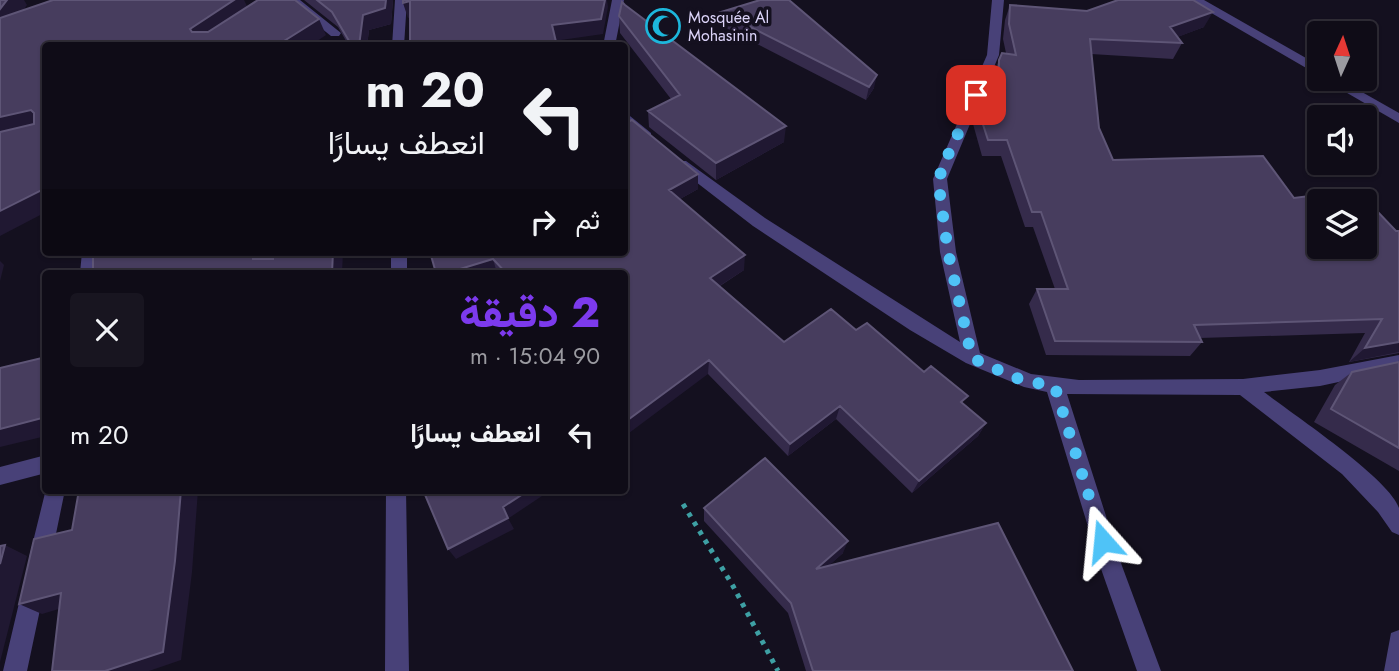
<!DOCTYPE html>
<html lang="ar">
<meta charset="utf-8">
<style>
body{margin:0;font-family:Jost,Vazirmatn,sans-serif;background:#181520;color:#f1f3f6;direction:rtl;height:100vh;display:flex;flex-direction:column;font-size:26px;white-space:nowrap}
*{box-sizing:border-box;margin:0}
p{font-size:23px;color:#9b9ba1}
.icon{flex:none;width:38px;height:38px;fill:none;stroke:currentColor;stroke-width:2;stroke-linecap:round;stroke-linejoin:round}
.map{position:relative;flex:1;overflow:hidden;direction:ltr}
.drawer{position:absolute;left:42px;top:270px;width:586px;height:224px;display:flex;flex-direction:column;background:#0f0c17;border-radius:7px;box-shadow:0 2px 5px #0004,0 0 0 2px #2f2c36;direction:rtl}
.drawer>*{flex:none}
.banner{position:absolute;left:42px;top:42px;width:586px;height:214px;border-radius:7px;box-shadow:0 2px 5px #0004,0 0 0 2px #2f2c36;direction:rtl;background:#0f0c17;color:#f1f3f6;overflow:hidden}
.needle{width:46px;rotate:3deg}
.buttons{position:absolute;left:1307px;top:21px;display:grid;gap:14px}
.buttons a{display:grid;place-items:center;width:70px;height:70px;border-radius:7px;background:#0f0c17;box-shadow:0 2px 5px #0004,0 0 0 2px #2f2c36;font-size:35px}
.pin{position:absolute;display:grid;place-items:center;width:60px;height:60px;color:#fff;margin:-30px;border-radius:14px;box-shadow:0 4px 10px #0006}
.me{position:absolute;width:77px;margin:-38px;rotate:342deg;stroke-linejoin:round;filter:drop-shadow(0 0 5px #0008)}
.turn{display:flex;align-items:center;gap:24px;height:147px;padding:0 28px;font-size:32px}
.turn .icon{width:91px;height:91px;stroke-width:2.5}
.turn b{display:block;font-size:49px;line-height:60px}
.then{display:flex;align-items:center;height:66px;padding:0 28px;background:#0003;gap:14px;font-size:26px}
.round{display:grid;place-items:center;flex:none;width:74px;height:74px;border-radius:7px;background:#181520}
.summary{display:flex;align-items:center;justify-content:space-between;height:119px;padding:0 28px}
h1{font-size:42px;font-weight:800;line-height:52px;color:#7c3aed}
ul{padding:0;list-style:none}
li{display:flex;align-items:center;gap:21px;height:91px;padding:0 28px}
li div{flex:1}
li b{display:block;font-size:26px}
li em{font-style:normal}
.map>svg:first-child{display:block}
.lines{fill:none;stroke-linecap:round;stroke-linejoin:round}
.path{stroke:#3ea0a4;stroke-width:5;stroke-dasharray:4.5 6;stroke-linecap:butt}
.minor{fill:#484178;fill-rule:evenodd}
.wall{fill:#352b4b}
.shaded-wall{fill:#201832}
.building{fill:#473d5e;stroke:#5e5576;stroke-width:2;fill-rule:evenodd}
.route{stroke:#4fc3f7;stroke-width:12;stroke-dasharray:0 21.6}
.labels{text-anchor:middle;stroke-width:7;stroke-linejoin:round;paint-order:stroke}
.far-poi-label{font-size:16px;fill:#dcd4f9;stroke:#14101f;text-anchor:start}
</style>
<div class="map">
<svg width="1399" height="671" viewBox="0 0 1399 671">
<rect width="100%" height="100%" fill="#14101f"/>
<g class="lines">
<path class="path" d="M683,504L733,586L778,671"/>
<path class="minor" d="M286,0H300L341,33L339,36H331Z
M395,0H407L404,46H392Z
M612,0H624L615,46H603Z
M992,0H1004L999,55L947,179L956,252L980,353L1031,374L1079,380L1243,379L1320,370L1399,355V369L1320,386L1264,392C1291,413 1390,479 1399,508C1399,515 1399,527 1399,535L1392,532L1378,512L1342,474L1240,395L1067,394L1122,566L1161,671H1137L1100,566L1047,392L1024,387L966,363L910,330L753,226L674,165L676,161H686L765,218L960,342L940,252L933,179L987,55Z
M1189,0H1204L1320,66V76Z
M1323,79H1339L1399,113V123Z
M625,112L651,133V139H641L625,124Z
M82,252H98L96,273H80Z
M391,252H407V273H391Z
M46,455V473L0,485V467Z
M46,489L65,490L51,558L48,565L40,568L32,565L29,558Z
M386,490H406L409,671H385Z
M34,575L42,578L45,586L27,671H3L23,586L26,578Z
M1399,630V671H1384L1391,633Z"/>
</g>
<path class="wall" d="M304,0H393L391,24L369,30L367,46H349L338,27Z
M1010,5L1204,27L1177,37L1182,43L1173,59L1091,54L1099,128L1113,160L1294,198L1396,231H1399V353L1349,362L1365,333L1200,338L1202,342L1190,356L1046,355L1029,304L1037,289H1055L1033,227H1025L1001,156H982L973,124L982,101H992L993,75L1002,53H1006L1003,39L1005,20Z
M721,12L874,88L866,100L720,25Z
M619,16L784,142L716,180L649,127L648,111L671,99L620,33Z
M625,123L698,189L680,199L744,270L720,286L784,342L856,330L964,404L986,423L978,436L912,493L836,419L788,456L708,374L625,273H436Z
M1399,362V471L1314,422L1335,385L1352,372Z
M704,508L843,553L828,566L1073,671H806L788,613L704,521Z"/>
<path class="shaded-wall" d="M7,0H24L27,5L6,36L0,29V9Z
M234,0H244L250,12L200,46L190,29Z
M386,0H393L391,24L369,30L367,46H359L363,15Z
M605,0H607L608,7L603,34L554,41L552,25Z
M410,1L415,16L408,18L403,3Z
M1213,12L1204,27L1162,43L1170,27Z
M319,19L326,35L310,46H276Z
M877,75L874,88L866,100L869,87Z
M31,110L45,126L0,136V117Z
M786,126L784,142L716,180V163Z
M698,174V189L669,205V190Z
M46,188V212L0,236V211Z
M253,252H263L264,273L253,259Z
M333,252H343L342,273H332Z
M745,255L744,270L710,292V278Z
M493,259L497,273H447Z
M0,261L4,265L0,281Z
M1399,342V352L1349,362L1365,348Z
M709,360L708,374L625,436V422Z
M840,406L836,419L788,456L790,444Z
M46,417V436L0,447V429Z
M986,423L978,436L912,493L919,481Z
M181,490H198L192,572L181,660L149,671H105Z
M529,490H551L509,518L503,507Z
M508,518L514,529L456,559L448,549Z
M848,541L843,553L812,581L816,569Z
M5,545L27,556L0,662V564Z
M61,593L82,602L42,614L19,604Z"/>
<path class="building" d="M0,0H7L0,9Z
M53,0H234L190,29L192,32H208L258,0H295L319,19L276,46H46V188L0,211V132L34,124V113L31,110L0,117V18Z
M317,0H386L385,8L363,15L359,46H352L332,12Z
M403,0H605L601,19L552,25L557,46H410V1L403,3Z
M760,0H789L877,75L869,87L721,12Z
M1118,0H1193L1213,12L1170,27L1182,43L1090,39L1099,128L1113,160L1263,156L1294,198L1357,190L1396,231H1399V342L1365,348L1382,319L1194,325L1202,342L1055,341L1037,289H1068L1041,212H1032L1007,140H988L978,109L982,101H998L999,60L1002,53L1016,55L1009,24L1010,5L1087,11ZM1320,201H1365V247H1320Z
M622,2L625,5L786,126L716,163L648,111L680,95L619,16Z
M632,120L698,174L669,190L745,255L710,278L784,342L831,309L856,330L867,323L924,372L931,366L968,396L961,402L986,423L919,481L840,406L790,444L709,360L625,422V273H506L493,259L447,273H436L430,252H625V123Z
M93,252H253V259H273V252H333L332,273H93Z
M46,357V417L0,429V368Z
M1399,362V448L1331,409L1352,372Z
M765,458L848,541L816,569L998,523L1073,671H813L791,603L704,508Z
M79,490H181L175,561L163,652L105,671H52L61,593L19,604L34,539L72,530Z
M423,490H529L503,507L508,518L448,549Z
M5,545L0,564V546Z"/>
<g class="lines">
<path class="route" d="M976,95L941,170L939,187L948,252L972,358L1016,378L1055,387L1103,541"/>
</g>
<defs>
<g id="mosque-ring" transform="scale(1.75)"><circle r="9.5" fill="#14101f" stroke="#1db7dc" stroke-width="1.5"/><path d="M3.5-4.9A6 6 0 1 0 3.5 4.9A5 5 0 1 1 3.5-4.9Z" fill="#1db7dc"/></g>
</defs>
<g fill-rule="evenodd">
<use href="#mosque-ring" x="663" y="26"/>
</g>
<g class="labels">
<g class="far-poi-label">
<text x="688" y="23">Mosquée Al<tspan x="688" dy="18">Mohasinin</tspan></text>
</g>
</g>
</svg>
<div class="buttons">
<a><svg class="needle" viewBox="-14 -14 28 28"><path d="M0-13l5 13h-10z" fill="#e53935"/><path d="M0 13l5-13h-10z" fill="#9b9ba1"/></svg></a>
<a><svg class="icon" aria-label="sound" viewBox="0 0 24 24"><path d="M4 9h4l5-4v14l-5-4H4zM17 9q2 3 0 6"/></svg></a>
<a><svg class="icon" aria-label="layers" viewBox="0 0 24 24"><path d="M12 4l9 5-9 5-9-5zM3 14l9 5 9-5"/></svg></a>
</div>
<div class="pin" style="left:976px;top:95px;background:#d93025"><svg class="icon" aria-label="arrive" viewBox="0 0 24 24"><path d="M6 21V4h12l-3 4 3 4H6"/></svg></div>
<svg class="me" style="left:1103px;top:541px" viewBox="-20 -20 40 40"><path d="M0-17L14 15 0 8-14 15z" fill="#4fc3f7" stroke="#fff" stroke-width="4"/></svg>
<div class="banner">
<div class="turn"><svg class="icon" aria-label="left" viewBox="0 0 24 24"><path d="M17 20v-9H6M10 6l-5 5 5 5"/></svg><div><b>20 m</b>انعطف يسارًا</div></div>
<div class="then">ثم<svg class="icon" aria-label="right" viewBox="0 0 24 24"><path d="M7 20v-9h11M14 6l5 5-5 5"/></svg></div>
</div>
<section class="drawer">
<div class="summary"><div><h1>2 دقيقة</h1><p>90 m · 15:04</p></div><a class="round"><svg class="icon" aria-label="close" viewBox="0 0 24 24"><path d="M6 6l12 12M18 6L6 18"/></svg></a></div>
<ul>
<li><svg class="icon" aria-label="left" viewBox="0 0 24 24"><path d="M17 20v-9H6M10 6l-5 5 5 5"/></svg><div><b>انعطف يسارًا</b></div><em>20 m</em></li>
</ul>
</section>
</div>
